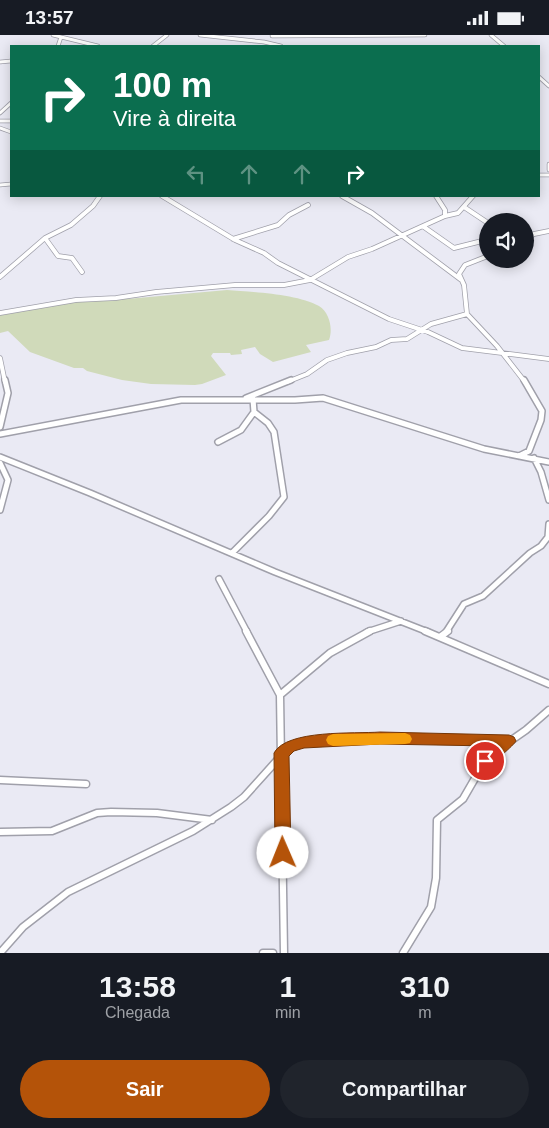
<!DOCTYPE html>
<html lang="pt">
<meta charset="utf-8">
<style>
body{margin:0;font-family:Arial,sans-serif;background:#20242c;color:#f1f3f6;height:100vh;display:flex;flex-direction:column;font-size:19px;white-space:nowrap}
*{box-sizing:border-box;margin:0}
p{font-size:16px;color:#9ea1a6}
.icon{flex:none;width:28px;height:28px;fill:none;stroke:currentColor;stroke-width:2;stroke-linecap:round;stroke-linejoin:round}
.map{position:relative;height:918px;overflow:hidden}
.sheet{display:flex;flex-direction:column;background:#171b24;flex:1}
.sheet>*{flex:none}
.banner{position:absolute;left:10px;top:10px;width:530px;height:152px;border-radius:0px;box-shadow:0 2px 12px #0003;background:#0b6e4f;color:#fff;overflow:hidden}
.buttons{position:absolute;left:479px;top:178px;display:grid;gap:10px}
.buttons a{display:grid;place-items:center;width:55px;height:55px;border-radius:50%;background:#171b24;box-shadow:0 2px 12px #0003;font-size:25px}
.pin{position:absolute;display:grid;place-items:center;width:42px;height:42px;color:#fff;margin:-21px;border:2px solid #fff;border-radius:50%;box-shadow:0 1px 5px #0007}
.me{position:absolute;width:55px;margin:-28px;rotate:359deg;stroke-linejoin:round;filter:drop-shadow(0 0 4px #0008)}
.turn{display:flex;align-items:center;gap:18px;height:105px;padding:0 20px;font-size:22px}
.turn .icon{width:65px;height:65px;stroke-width:2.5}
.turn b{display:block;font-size:35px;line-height:42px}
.lanes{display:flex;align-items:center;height:48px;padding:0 20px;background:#0003;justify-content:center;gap:25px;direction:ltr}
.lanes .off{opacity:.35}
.eta{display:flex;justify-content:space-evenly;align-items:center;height:85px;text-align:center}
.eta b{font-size:30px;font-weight:700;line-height:35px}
.primary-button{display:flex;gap:10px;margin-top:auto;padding:10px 20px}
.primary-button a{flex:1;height:58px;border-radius:30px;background:#b45309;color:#fff;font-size:20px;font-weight:700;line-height:58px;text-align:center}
.primary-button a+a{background:#20242c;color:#f1f3f6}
.status{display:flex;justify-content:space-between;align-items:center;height:35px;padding:0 25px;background:#171b24;direction:ltr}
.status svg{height:14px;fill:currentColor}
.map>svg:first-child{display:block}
.green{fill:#d0daba}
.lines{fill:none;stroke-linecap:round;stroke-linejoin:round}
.minor-far3-casing{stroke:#a0a0aa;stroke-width:4.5}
.minor-far2-casing{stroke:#a0a0aa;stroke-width:5.5}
.minor-far1-casing{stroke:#a0a0aa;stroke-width:8}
.minor-casing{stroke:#a0a0aa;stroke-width:9}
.minor-far3{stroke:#fff;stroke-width:3}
.minor-far2{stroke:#fff;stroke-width:4}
.minor-far1{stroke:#fff;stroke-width:5}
.minor{stroke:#fff;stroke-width:6}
.route{fill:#b45309;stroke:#753606}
.slow{fill:#f59e0b}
</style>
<div class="status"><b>13:57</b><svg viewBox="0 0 49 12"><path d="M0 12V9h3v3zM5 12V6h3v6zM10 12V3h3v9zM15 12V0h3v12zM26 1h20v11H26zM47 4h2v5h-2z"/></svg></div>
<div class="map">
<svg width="549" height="918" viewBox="0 0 549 918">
<rect width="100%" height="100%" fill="#eaeaf4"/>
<path class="green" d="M227,255C252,257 297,259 319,271C330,278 333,294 329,305L306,310L311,317L273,327L260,319L255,312L241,315L242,319L231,320L230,318H213L211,321L226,340L202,349L195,350L151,349L122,345L87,336L83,333H74L30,317L8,296L0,298V278L94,264H127Z"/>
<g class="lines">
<g class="minor-far3-casing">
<path id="minor-far3" d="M53,0L98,11
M200,0L264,7L281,11
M491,0L504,11
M272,1L425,0
M58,11L61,2
M153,11L167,0
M0,27L11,26
M539,42L549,51
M0,78L11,68
M0,86H11
M0,93L11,97
M549,129V135
M539,140H549
M0,150L11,149"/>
</g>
<g class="minor-far2-casing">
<path id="minor-far2" d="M162,161L235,205L264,218L278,228L389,284L428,297L462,313L549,324
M342,161L372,178L460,244
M436,161L445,175V181
M464,172L488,188
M424,192L454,213L482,206
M45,203L58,221L72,223L82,237
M233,204L278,190L289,180L308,170
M525,204L534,199L549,196
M488,221L465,230L459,239L464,250L467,279L497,311L525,347
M0,242L45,203L71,190L93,171L100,161
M0,278L76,265L116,263L156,257L235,250H284L310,245L348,222L372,214L445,181L458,178L473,161
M0,323L5,347
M287,347L307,339L327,325L347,318L376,312L391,305L407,304L431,289L467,279"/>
</g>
<g class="minor-far1-casing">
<path id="minor-far1" d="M246,363L291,345
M0,392L8,358L5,345
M0,399L181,365H295L323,363L484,414L549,427
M218,407L241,395L254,377
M519,421L529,416L541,385L542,376L524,345
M0,422L90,458L275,537L428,597
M534,423L541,437L549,465
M0,428L8,445L0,475
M232,518L269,481L284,462L274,397L268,388L254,377L253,364
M219,544L247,597
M367,597L401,586
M446,597L464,569L483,561L530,518L541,511L548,502L549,489"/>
</g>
<g class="minor-casing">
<path id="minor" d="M246,596L280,660L284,918
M425,596L549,649
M440,602L448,596
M280,660L330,618L370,596
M0,745L86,749
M0,797L52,796L97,778L111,777L157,778L212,785
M0,918L23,892L68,857L193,796L231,772L244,762L289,712L304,707L380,703L509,706
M263,918H273
M403,918L431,872L436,843L437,785L463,764L485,726L493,718L526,695L549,675"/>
</g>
<use href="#minor-far3" class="minor-far3"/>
<use href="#minor-far2" class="minor-far2"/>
<use href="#minor-far1" class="minor-far1"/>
<use href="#minor" class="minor"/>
</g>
<path class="route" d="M380,697L509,700L514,702L516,706C515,709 491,730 488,731C485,733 484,732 480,731L478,726L491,711L380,709L304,713L294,716L289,721L291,818L288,823L283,825L277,823L275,818L274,718C287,694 355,699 380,697Z"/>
<path class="slow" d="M405,698L410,700L412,704L410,708L405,709L333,711L328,709L326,705L328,701L333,699Z"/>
</svg>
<div class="buttons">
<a><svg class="icon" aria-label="sound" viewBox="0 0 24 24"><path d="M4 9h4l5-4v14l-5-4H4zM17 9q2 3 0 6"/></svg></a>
</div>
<div class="pin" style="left:485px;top:726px;background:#d93025"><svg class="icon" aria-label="arrive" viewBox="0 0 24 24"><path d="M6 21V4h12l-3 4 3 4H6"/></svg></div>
<svg class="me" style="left:283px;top:818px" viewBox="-20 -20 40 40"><circle r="19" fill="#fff"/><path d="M0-13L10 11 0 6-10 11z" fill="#b45309"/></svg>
<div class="banner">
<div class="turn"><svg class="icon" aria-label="right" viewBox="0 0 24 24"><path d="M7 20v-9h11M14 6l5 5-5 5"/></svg><div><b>100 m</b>Vire à direita</div></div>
<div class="lanes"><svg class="icon off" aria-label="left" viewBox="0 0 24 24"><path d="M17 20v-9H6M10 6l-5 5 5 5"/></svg><svg class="icon off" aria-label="ahead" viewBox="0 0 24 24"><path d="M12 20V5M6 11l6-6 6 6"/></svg><svg class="icon off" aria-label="ahead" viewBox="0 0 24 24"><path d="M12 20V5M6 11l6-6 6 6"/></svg><svg class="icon" aria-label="right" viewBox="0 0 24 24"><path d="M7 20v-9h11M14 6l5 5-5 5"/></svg></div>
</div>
</div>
<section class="sheet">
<div class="eta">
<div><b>13:58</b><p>Chegada</p></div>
<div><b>1</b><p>min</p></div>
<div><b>310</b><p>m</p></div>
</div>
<div class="primary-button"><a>Sair</a><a>Compartilhar</a></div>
</section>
